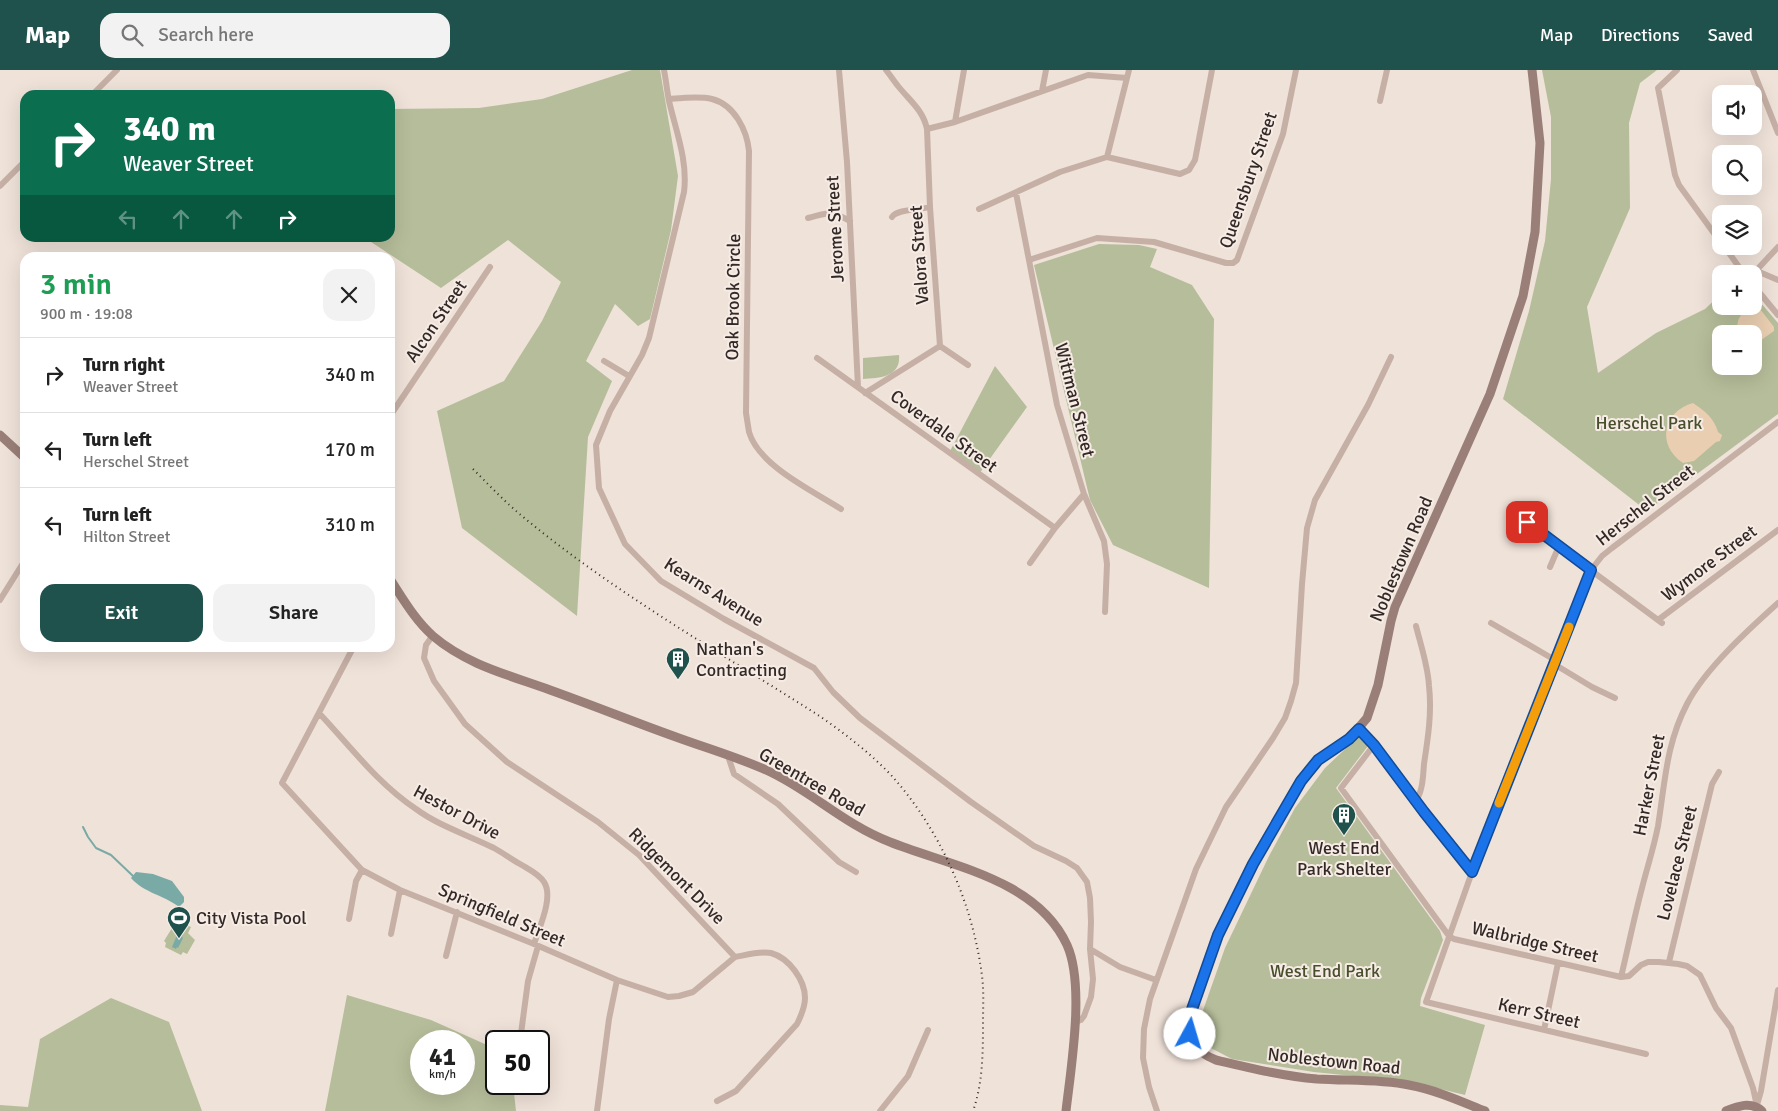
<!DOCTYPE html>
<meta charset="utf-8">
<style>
body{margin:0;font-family:Signika,sans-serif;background:#f2f2f2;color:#222;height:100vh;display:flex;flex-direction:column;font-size:19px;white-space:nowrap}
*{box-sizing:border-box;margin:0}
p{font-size:16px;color:#767676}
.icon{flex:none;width:28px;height:28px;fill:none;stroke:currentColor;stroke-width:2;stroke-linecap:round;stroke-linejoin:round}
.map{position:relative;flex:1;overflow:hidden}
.drawer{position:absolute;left:20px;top:182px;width:375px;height:400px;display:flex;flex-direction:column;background:#fff;border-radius:15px;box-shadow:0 5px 20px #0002}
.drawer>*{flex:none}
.top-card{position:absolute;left:20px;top:20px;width:375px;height:152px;border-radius:15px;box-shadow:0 5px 20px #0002;background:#0b6e4f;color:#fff;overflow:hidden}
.controls{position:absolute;left:1712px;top:15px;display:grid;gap:10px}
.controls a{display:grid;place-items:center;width:50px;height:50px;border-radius:10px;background:#fff;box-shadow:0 5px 20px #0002;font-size:25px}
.speed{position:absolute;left:410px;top:960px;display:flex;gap:10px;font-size:25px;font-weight:700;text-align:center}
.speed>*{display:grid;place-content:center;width:65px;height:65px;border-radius:50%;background:#fff;box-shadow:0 5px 20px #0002;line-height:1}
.speed small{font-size:12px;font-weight:400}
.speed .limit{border:2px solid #111;border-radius:8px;background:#fff;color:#111}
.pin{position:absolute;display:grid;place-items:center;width:42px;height:42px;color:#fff;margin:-21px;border-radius:10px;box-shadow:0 2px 8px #0006}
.me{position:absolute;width:55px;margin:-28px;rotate:6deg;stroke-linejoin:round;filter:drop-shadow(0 0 4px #0008)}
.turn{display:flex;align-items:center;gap:18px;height:105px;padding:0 20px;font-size:22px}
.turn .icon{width:65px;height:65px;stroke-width:2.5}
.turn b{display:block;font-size:35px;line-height:42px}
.lanes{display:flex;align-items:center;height:48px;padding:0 20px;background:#0003;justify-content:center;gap:25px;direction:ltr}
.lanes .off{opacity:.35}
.round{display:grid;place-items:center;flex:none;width:52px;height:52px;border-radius:15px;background:#f2f2f2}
.head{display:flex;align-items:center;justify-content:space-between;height:85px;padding:0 20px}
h1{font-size:30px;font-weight:600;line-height:38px;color:#1e9e55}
.button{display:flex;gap:10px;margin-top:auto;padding:10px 20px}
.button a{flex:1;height:58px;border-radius:15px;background:#1f514d;color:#fff;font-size:20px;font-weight:600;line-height:58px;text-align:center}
.button a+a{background:#f2f2f2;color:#222}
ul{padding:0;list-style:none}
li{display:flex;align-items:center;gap:15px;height:75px;padding:0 20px;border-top:1px solid #e0e0e0}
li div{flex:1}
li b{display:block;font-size:19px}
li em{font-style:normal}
header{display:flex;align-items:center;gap:30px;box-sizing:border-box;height:70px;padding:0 25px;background:#1f514d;color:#fff}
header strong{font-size:24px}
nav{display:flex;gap:28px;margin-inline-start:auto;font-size:18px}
.search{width:350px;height:45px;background:#f2f2f2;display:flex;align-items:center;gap:12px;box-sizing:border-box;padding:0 18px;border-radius:15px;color:#767676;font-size:19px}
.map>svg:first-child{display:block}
.green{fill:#b6bd9a;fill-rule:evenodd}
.sand{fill:#e9ceb1}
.water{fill:#7aaaa5}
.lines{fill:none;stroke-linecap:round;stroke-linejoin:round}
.stream{stroke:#7aaaa5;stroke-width:2}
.street{stroke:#c6b0a6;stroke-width:6}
.secondary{stroke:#997f78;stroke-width:9}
.rail{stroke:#332926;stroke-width:2;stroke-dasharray:1 4;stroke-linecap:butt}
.route-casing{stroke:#114b97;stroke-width:12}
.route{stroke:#1a73e8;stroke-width:9}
.slow{stroke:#f59e0b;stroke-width:9}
.labels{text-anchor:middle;stroke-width:4;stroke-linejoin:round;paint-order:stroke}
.street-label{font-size:18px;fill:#332926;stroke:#f7ece5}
.park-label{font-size:18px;fill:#474f2c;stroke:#f7ece5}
.poi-label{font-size:18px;fill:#332926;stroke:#f7ece5;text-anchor:start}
</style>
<header>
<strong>Map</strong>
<div class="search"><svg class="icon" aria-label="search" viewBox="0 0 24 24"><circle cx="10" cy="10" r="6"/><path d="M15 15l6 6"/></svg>Search here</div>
<nav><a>Map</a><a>Directions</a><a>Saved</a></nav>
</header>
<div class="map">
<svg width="1778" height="1041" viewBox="0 0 1778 1041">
<rect width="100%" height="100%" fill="#efe2d9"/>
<path class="green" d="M632,0H660L678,106L671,160L650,249L638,256L615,234L586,291L612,311L588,367L577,546L462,458L437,341L504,311L542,251L561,212L508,170L441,218L365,168H390V39L479,38L542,29Z
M1542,0H1657L1640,13L1629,53L1630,138L1587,237L1598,303L1656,263L1705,239L1721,224V236H1754V225L1778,253V344L1647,441L1503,329L1529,241L1545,171L1551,109V47ZM1721,264H1754V296H1721Z
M1099,174L1139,175L1157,179L1150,197L1192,215L1214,249L1209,518L1113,475L1090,430L1034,195Z
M899,285C901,307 880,308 863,309V288Z
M995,296L1027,337L979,404L949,383Z
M1359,666L1368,676L1336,718L1440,861L1443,870L1421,928L1420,936L1485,955L1465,1025L1412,1012L1314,1002L1232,989L1205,975L1200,949L1225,878L1269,786L1295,738L1325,698Z
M184,854L191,857L188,863L195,870L187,884L183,882L181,885L165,877L166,873L164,871L172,858L174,860L176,857L180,860Z
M347,925L431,950L496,979V1014H513L516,1041H325ZM421,971H464V1014H421Z
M111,928L169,952L202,1041H0V1035L28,1037L40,969Z"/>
<path class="sand" d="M1757,235L1774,257V261L1754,275V264H1738C1735,248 1742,240 1757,235Z
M1693,333C1705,341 1714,348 1718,362L1722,365L1720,371L1716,372L1694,391L1683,393C1656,375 1663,341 1693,333Z"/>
<path class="water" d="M136,802L153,804L172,811L184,827V832L179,837C164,825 144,823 131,808Z
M180,863L183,864L182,867L183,868L178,878L177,877L176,879L172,877L177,865H178Z"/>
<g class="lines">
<path class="stream" d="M83,757L88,767L96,778L111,785L133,806"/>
<path class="street" d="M664,0C666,10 667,21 669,31C676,61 688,91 684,122L649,268L642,285L610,341L596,375L599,418L625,474L661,511L724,549L814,598L833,622L860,648L971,732L1034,776L1066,791L1077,798L1087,812L1090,828L1091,852L1090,879L1093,909L1091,927L1084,946L1081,950L1075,952
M839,0L847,92L858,317
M886,0C890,5 894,11 898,16C910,31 923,40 927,59L930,137L940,276
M1677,0L1658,18L1675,105L1679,115L1721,173
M1753,0L1778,63
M1042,21L1046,0
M92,25L117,0
M669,29C683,28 699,26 712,29C735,35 747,61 749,81L746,343C747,349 748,356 749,362C759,396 813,421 841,439
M1380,31L1387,0
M955,52L964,0
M927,59L955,52L1088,5L1127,8
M1107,87L1129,0
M0,116L25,91
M1016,123L1057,335L1084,424L1104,471L1107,494L1105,542
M979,139L1060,102L1107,87L1180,104L1189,100L1195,90L1212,0
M892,147C897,139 920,140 930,137
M808,148C831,142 829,140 850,151
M1724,176L1744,204
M1029,190L1097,168L1154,172L1226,193H1233L1237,190L1283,64L1296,0
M1757,201L1778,210
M1753,204L1778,177
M1754,216L1778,245
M940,276L968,295
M817,288L1055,458
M604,291L629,306
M865,323L940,276
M390,346L490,197
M1511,441L1662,553
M1030,493L1055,458L1084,424
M1550,497L1559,476
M0,530L25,490
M1658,550L1778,460
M1491,553L1555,590
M433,565L426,575L424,588L434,611L465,654L507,692L598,752L639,785L735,887C746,885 760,881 771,883C789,888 805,910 805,928C805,937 801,946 797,954L736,1021L717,1031
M353,578L282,713L362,800L400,820L534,874L617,910L668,927L679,926L693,922L735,887
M1554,594L1592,617L1615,628
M319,643C350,676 378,714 416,739C439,756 468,765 494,778C503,783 511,789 520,794C528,799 539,804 544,812C554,827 539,858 534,874
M1359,659L1374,675L1416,731L1472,802
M1374,675L1341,718L1449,866L1454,869L1621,907L1629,906L1641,895L1648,892H1659L1678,894L1687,896L1700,905L1716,938L1731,958L1753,1018L1757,1036
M728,686L734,704L778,734L839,792L856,802
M1416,731C1423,720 1423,706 1424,694C1428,668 1432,642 1429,616C1428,596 1421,576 1416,556
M349,849L356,811L362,800
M391,864L400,820
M1090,879L1120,897L1156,910
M446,886L457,842
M1669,892L1712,714L1719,702
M1621,907C1628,878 1634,848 1642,818C1647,798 1654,777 1658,756C1665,713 1666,674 1687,634C1705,599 1748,560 1778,533
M1544,960L1558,893
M520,971L528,911L538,876
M1646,984L1426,932L1472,802L1591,500L1602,486L1612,478L1778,352
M1757,1035L1761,1021L1778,920
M597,1041L609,949L617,910
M880,1041L908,1006L928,960
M1157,1041L1149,1017L1143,988L1144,959L1150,929L1196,799L1226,737L1273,668L1285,648L1291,631L1296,613L1302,514L1307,458L1315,430L1368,335L1391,287"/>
<path class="secondary" d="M0,365L25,388
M390,509C403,529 415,550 433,566C467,595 509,605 550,620C592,635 634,652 676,667C706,678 737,687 766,700C809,719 843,754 890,772C950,796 1037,809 1067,875C1085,915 1071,997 1066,1041
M1485,1041C1460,1031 1436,1020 1409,1015C1379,1009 1348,1011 1317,1009C1283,1006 1250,998 1216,990C1193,981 1188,969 1190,945L1218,865L1245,809L1277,751L1301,711L1318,690L1349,669L1367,648L1378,615L1391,551L1395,537L1490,324L1523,226L1535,162L1540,73L1532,0
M1726,1041C1738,1036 1751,1031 1762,1041"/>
<path class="rail" d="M473,399C489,415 505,432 522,446C612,521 719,582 818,645C844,663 869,682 891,705C940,759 973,834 982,906C984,921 983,936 983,951C983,981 983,1013 973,1041"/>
</g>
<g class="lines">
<g class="route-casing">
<path id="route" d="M1190,964V945L1218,865L1253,794L1301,711L1318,690L1349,669L1359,659L1374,675L1424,742L1472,802L1591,500L1527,452"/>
</g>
<use href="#route" class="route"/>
<path class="slow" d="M1499,733L1569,557"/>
</g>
<defs>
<g id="building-pin" transform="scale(1.25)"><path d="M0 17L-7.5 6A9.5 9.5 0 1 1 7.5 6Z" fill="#1f514d" stroke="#f7ece5"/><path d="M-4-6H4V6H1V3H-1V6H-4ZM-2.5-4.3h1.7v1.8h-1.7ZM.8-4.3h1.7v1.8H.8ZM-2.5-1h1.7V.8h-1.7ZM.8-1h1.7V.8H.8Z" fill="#fff"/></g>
<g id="stadium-pin" transform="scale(1.25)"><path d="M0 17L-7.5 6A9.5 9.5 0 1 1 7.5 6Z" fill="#1f514d" stroke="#f7ece5"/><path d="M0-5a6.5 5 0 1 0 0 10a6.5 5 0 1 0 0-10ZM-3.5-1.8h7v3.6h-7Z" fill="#fff"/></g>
</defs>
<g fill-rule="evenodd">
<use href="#building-pin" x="678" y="589"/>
<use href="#building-pin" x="1344" y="745"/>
<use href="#stadium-pin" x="179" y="848"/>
</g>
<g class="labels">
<g class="street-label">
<text transform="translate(1248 110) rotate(-71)" y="6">Queensbury Street</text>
<text transform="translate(835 159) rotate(-93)" y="6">Jerome Street</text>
<text transform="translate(919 185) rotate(-94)" y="6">Valora Street</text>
<text transform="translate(733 227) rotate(-89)" y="6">Oak Brook Circle</text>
<text transform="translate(436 251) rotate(-56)" y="6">Alcon Street</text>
<text transform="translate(1075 330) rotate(76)" y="6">Wittman Street</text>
<text transform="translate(944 361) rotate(36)" y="6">Coverdale Street</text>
<text transform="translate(1645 435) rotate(-38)" y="6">Herschel Street</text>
<text transform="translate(1401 489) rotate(-67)" y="6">Noblestown Road</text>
<text transform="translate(1709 493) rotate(-37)" y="6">Wymore Street</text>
<text transform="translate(714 522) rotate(32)" y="6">Kearns Avenue</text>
<text transform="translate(812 712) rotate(30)" y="6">Greentree Road</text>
<text transform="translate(1649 715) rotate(-79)" y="6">Harker Street</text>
<text transform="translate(457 742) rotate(28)" y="6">Hestor Drive</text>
<text transform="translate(1677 793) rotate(-76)" y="6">Lovelace Street</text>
<text transform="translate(677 806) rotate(45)" y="6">Ridgemont Drive</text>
<text transform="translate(502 845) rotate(23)" y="6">Springfield Street</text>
<text transform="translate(1535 872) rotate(13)" y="6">Walbridge Street</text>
<text transform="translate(1539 943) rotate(13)" y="6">Kerr Street</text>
<text transform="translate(1334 991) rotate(6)" y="6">Noblestown Road</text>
</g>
<g class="park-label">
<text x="1649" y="359">Herschel Park</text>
<text x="1325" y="907">West End Park</text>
</g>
<g class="poi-label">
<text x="696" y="585">Nathan's<tspan x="696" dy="21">Contracting</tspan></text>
<text x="1344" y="784" text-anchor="middle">West End<tspan x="1344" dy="21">Park Shelter</tspan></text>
<text x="196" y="854">City Vista Pool</text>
</g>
</g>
</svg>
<div class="controls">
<a><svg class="icon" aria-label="sound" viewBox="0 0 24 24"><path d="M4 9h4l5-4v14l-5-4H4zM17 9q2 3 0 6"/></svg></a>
<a><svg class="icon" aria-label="search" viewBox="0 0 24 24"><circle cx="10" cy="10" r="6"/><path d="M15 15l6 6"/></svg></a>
<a><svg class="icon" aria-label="layers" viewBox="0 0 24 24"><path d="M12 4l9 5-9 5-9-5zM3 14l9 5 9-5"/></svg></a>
<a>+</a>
<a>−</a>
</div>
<div class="speed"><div>41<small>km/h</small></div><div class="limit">50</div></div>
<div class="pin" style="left:1527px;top:452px;background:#d93025"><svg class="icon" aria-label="arrive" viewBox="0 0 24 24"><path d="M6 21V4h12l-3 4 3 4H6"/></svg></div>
<svg class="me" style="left:1190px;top:964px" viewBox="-20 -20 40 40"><circle r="19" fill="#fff"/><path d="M0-13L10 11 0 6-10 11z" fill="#1a73e8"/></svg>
<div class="top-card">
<div class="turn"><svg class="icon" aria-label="right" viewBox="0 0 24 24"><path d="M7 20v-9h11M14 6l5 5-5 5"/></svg><div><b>340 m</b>Weaver Street</div></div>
<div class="lanes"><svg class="icon off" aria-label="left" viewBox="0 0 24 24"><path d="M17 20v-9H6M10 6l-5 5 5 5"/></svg><svg class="icon off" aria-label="ahead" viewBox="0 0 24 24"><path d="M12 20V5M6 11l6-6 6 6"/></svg><svg class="icon off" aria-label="ahead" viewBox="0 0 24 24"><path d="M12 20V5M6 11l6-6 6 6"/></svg><svg class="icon" aria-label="right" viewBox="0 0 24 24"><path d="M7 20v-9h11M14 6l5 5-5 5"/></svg></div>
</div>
<section class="drawer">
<div class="head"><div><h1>3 min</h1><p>900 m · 19:08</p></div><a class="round"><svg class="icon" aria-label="close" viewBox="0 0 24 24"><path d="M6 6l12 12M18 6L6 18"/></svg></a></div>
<ul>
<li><svg class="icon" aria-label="right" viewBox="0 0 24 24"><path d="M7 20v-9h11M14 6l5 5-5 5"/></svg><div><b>Turn right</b><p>Weaver Street</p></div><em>340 m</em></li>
<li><svg class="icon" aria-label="left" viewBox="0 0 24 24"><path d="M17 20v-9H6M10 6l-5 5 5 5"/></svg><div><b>Turn left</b><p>Herschel Street</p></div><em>170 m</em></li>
<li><svg class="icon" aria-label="left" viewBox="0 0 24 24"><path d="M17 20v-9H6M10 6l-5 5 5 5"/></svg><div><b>Turn left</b><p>Hilton Street</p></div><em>310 m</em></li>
</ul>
<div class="button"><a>Exit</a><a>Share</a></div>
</section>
</div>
